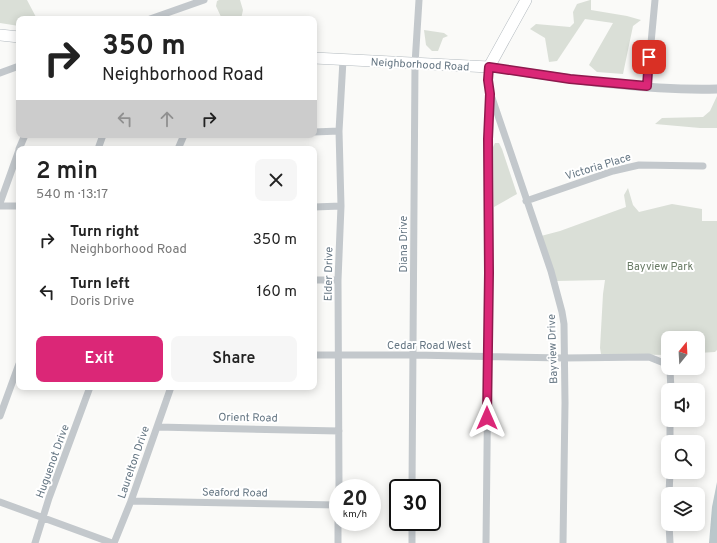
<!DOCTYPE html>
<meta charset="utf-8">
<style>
body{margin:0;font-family:Overpass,sans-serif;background:#f6f6f6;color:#222;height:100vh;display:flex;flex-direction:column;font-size:15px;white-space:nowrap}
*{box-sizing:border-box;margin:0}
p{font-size:13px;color:#767676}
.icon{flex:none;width:22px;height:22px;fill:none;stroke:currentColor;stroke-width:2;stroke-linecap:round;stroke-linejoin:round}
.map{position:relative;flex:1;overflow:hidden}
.side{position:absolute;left:16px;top:146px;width:301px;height:244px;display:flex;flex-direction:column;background:#fff;border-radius:8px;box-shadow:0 2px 10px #0003}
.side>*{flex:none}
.banner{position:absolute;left:16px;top:16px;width:301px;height:122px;border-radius:8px;box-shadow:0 2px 10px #0003;background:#fff;color:#222;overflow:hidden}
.needle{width:26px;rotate:18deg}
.controls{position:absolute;left:661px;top:331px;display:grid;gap:8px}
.controls a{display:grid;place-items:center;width:44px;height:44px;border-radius:8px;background:#fff;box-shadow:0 2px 10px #0003;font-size:20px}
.speed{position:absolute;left:329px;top:479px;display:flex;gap:8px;font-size:20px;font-weight:700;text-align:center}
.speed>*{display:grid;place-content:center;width:52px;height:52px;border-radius:50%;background:#fff;box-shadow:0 2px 10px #0003;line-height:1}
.speed small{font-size:10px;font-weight:400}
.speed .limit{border:2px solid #111;border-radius:6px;background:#fff;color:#111}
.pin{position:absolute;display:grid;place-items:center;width:34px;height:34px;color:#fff;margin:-17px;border-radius:8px;box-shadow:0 2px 6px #0006}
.me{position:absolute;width:44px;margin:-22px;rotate:0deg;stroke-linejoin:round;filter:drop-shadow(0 0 3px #0008)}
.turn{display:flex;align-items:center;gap:14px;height:84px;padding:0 20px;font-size:18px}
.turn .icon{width:52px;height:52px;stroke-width:2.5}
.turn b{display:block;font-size:28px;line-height:34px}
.lanes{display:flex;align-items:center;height:38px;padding:0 20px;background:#0003;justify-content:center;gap:20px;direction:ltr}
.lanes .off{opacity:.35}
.round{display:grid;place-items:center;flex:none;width:42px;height:42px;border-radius:8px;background:#f6f6f6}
.summary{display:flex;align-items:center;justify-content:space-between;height:68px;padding:0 20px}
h1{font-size:24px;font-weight:600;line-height:30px}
.primary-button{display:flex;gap:8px;margin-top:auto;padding:8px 20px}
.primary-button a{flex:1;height:46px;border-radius:8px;background:#db2777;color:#fff;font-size:16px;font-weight:600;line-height:46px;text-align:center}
.primary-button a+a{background:#f6f6f6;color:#222}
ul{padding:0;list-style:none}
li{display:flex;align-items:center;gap:12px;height:52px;padding:0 20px}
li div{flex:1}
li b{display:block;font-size:15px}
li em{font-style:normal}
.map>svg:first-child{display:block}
.green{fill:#dadfd7}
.water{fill:#bbc7cb}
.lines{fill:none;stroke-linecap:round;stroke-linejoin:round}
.secondary-casing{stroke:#b3babf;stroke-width:12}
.minor{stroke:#c3c8cc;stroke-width:7}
.tertiary{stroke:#c3c8cc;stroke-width:9}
.secondary{stroke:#fff;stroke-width:11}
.route-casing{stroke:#8e194d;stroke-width:10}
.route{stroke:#db2777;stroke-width:7}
.labels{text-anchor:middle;stroke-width:4;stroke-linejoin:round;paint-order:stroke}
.street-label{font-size:11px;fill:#657683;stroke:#fff}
.park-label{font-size:11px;fill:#687a64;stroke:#fff}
</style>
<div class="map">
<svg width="717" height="543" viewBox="0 0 717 543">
<rect width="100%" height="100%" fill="#fafaf8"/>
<path class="green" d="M0,0H27L37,19H19V26L0,23Z
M219,0H240L243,10L241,19H222L216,6L217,1Z
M590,0H591V10L627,16L641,20L633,26L623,74L597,72L589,65L613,23L585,19L557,61L549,62L545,38L530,29L536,24L570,27L574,23L573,12L577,4Z
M424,30L444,33L448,36L443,38L438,51H432L426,45Z
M717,96V128H700L655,124L662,118L703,117L710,111Z
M495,143H499L502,149L517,194L494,207L493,147Z
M628,188L633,205L639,212L672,204L702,209V221H717V350L715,352L698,353V338H668V355L601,354L600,348L603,294L605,280L556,281L541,236L560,231L626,207L624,195Z"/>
<path class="water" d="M717,482V543H709L712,507Z"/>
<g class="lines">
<g class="secondary-casing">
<path id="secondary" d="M0,35L19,37
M314,58L489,67L526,0"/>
</g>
<path class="minor" d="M150,19L204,0
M0,73L19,66
M647,86L655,0
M492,98L551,271L562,312L564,324L565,403L563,543
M314,132L339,131
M19,149L25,135
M98,149L103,135
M178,149L184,135
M526,201L613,171L639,165L703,166
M0,203L19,150
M0,206H19
M314,207L341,206
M314,280H338
M314,355H414L564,358L649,357L664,363L670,370L671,390
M0,416L19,364
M157,427L339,431
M670,442V420
M339,488L338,280L341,206L339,131L343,60
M412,488L415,64L419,0
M669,494L670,472
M131,501L338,505
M0,502L112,543
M669,524L670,543
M35,543L49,498L90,387
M114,543L131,501L171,387
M338,543V522
M412,543V522
M486,543L489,273L487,139L490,94L488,80L489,67"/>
<path class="tertiary" d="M489,67C563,78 642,91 717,89"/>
<use href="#secondary" class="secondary"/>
</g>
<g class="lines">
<g class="route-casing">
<path id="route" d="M487,418L489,273L488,139L490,94L488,80L489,67L570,79L647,86L649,57"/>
</g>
<use href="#route" class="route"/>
</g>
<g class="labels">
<g class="street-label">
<text transform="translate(420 64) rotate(3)" y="4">Neighborhood Road</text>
<text transform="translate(598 166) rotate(-17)" y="4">Victoria Place</text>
<text transform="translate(403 244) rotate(-90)" y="4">Diana Drive</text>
<text transform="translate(328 274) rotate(-89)" y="4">Elder Drive</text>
<text x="429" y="349">Cedar Road West</text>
<text transform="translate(552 349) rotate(-92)" y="4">Bayview Drive</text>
<text transform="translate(248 417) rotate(1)" y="4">Orient Road</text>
<text transform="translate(52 461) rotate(-70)" y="4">Huguenot Drive</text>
<text transform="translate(133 462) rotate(-71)" y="4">Laurelton Drive</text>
<text transform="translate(235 492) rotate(1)" y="4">Seaford Road</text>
</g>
<g class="park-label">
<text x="660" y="270">Bayview Park</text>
</g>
</g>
</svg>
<div class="controls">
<a><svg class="needle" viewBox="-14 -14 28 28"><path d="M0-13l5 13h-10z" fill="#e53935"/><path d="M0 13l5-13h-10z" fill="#767676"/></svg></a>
<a><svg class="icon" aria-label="sound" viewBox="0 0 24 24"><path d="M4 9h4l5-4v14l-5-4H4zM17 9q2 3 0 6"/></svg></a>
<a><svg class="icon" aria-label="search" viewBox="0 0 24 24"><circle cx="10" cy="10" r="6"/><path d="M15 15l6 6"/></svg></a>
<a><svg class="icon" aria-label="layers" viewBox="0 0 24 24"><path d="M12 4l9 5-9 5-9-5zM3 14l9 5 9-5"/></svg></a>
</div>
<div class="speed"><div>20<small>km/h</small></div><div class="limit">30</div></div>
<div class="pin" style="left:649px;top:57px;background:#d93025"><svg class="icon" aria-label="arrive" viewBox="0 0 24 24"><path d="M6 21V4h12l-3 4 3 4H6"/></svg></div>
<svg class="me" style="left:487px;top:418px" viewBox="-20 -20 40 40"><path d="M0-17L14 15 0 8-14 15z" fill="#db2777" stroke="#fff" stroke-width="4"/></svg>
<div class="banner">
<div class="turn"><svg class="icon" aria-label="right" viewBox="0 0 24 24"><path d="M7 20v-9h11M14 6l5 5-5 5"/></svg><div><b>350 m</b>Neighborhood Road</div></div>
<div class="lanes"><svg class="icon off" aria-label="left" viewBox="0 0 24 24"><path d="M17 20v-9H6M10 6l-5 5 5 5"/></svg><svg class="icon off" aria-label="ahead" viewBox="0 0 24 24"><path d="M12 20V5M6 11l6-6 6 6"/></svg><svg class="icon" aria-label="right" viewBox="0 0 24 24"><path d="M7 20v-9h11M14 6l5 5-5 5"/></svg></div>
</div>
<section class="side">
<div class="summary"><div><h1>2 min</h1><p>540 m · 13:17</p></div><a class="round"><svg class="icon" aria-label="close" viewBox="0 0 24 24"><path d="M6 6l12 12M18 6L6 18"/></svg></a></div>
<ul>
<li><svg class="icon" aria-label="right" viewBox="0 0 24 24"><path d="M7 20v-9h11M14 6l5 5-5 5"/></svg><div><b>Turn right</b><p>Neighborhood Road</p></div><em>350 m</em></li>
<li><svg class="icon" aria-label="left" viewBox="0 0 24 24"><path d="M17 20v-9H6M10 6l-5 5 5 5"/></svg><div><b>Turn left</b><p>Doris Drive</p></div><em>160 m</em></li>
</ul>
<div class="primary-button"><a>Exit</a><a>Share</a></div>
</section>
</div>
